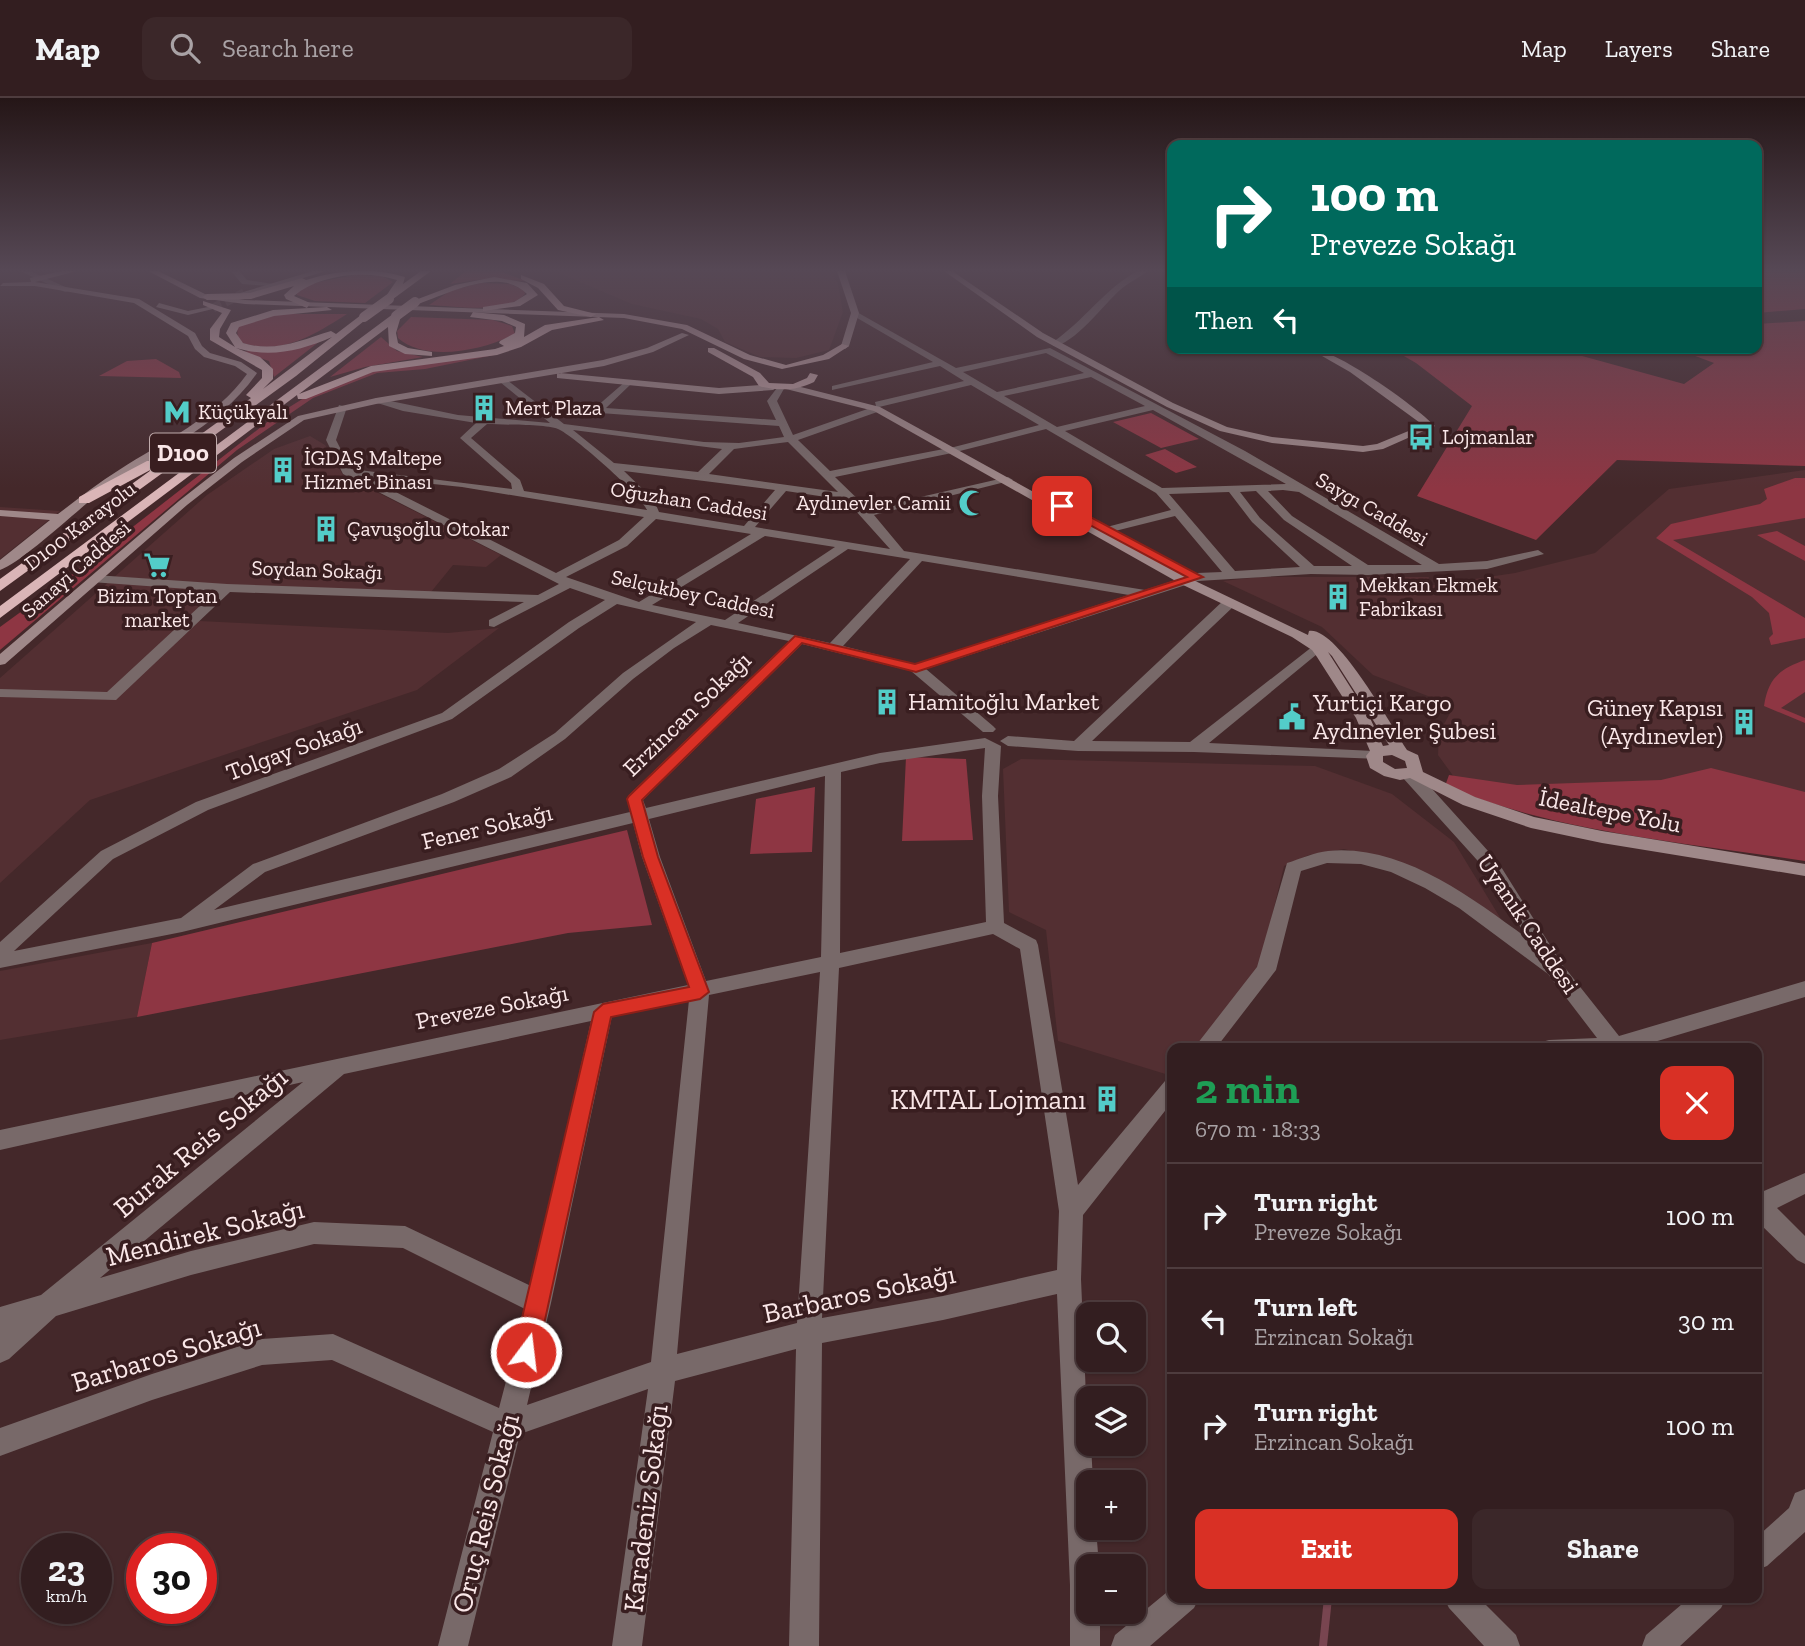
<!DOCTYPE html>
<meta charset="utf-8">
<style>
body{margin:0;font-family:"Zilla Slab",serif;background:#3b2729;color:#f1f3f6;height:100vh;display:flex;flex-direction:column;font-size:26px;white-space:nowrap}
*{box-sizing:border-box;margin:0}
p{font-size:23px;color:#a9a2a5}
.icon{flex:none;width:38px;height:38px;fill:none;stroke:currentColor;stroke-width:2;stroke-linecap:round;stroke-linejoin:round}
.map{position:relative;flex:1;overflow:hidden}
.details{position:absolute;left:1167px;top:945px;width:595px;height:560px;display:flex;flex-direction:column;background:#331e20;border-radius:14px;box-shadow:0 2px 5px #0004,0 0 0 2px #4e3c3e}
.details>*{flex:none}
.hud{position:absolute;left:1167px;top:42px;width:595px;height:214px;border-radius:14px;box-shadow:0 2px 5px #0004,0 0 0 2px #4e3c3e;background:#00695c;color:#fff;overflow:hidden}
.buttons{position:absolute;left:1076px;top:1204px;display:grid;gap:14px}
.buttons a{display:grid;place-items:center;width:70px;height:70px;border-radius:14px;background:#331e20;box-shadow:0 2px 5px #0004,0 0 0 2px #4e3c3e;font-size:35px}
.speed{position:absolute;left:21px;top:1435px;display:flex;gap:14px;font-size:35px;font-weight:700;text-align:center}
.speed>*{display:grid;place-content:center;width:91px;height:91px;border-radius:50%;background:#331e20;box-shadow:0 2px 5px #0004,0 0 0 2px #4e3c3e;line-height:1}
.speed small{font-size:18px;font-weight:400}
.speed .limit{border:10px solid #d22;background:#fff;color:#111}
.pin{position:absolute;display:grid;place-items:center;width:60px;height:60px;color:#fff;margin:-30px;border-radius:14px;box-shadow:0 4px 10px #0006}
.me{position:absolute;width:77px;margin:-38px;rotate:15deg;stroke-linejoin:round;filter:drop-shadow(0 0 5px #0008)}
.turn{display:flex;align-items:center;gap:24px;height:147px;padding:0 28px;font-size:32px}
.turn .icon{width:91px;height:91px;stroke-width:2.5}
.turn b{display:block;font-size:49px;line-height:60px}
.then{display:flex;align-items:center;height:66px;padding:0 28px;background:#0003;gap:14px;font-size:26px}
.round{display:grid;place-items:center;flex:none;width:74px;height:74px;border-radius:14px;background:#3b2729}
.summary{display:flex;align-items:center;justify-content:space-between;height:119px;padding:0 28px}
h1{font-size:42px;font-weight:800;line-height:52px;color:#1e9e55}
.button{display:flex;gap:14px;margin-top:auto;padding:14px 28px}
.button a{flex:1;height:80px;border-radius:14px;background:#d93025;color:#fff;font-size:28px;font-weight:800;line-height:80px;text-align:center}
.button a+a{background:#3b2729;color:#f1f3f6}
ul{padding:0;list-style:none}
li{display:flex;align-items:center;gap:21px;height:105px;padding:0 28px;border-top:2px solid #4e3c3e}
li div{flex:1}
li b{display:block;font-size:26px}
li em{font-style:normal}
header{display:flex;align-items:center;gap:42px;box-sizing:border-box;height:98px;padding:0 35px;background:#331e20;border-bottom:2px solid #4e3c3e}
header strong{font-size:33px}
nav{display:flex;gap:38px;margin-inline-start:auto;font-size:24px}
.search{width:490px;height:63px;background:#3b2729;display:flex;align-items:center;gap:18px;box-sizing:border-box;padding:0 24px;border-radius:14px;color:#a9a2a5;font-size:26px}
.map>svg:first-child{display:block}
.built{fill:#532f32}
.green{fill:#8e3643}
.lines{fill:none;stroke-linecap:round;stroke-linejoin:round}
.stream{stroke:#784550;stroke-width:8}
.secondary-tunnel{stroke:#5f4546;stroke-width:9;stroke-dasharray:9 4.5;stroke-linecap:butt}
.street{fill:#786969;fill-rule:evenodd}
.secondary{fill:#9f8889;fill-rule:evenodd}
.primary{fill:#be9fa1;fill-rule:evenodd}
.highway{fill:#dab5b7;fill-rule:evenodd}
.highway-bridge{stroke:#dab5b7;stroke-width:10}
.route{fill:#d93025;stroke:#8d1f18;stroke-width:2}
.labels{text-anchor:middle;stroke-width:7;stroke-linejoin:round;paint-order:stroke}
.far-poi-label{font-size:21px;fill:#fae7e8;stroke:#391e20;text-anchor:start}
.far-street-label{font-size:21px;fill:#fae7e8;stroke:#391e20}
.shield{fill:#391e20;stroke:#c0abac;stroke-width:2}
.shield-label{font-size:23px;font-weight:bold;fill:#fae7e8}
.poi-label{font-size:24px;fill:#fae7e8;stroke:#391e20;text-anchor:start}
.street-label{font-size:24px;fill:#fae7e8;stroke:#391e20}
.near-poi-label{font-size:28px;fill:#fae7e8;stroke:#391e20;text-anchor:end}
.near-street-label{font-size:28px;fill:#fae7e8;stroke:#391e20}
</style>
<header>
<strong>Map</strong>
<div class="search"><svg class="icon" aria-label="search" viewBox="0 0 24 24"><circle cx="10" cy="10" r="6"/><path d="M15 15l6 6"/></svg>Search here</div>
<nav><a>Map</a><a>Layers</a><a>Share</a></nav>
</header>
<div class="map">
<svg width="1805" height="1548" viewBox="0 0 1805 1548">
<rect width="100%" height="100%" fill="#44282a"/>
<path class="built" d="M554,173H831L838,186L843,214L829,252L796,260L760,259L725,244L718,231L701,221L632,206Z
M310,338L325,347L343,377L501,457L486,469L453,467L431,494L235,488L199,523L448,535L499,530L417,592L90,702L0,785V580L207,397L274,351Z
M1805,372V758L1454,679L1438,657L1439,635L1454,608L1373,577L1322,529L1223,483L1259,479H1429L1427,488L1515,475L1595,455L1669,391Z
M0,409L60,413L0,461Z
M1021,661L1315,668L1392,696L1454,744L1507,831L1380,760L1344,751L1309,757L1284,768L1260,868L1195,950H1172V978L1058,943L1046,832L1009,814L1003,671Z
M152,845L137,919L0,942V873Z"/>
<path class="green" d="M466,173H499L526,183L484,181L450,186Z
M1757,173H1805V211L1757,215Z
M354,177L382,178L393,184L365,205L315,203L297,197L296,193L314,185Z
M480,185L510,186L524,192L525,196C505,217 456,208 429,207L450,193Z
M287,216H347C314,237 278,260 238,243L237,229L258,219Z
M411,219L493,222L512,228L515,236C484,252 426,265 398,240L397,233Z
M1805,223V368L1617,362L1536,442L1417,398L1472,308L1416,265L1390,250H1553L1684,286L1714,265L1674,250H1757V226Z
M381,239L397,253L423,259L365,269L330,279Z
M320,243L274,279L269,263L242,254Z
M499,256L425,271L377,275L313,300L237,352L0,552V529L66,481L275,318L304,300L377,272Z
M156,261L179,274L181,280L99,278L127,263Z
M1151,315L1199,341L1161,350L1113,324Z
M1165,351L1197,369L1176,375L1145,357Z
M1795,380H1805V420L1673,442L1805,520V540L1771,547L1769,540L1773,536L1769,515L1752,499L1656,440L1671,426L1760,406L1767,401L1764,391Z
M1777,433L1805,448V463L1757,437Z
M1805,562V594L1781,610L1805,620V625L1764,608C1768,581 1779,571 1805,562Z
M906,659L966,661L973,742L902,743Z
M1711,670L1805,694V763C1684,744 1559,735 1445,688L1449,677L1517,687L1661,682Z
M815,689L812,754L750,756L756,701Z
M627,732L652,827L568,835L137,919L152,845Z"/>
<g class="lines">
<path class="stream" d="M1323,1548L1328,1500"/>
<path class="secondary-tunnel" d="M213,210L244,195"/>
<path class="street" d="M20,173H30L72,192L65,194Z
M231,173H239L247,182L273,186L269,188L242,186Z
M1138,173H1148C1139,180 1129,184 1120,192C1105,205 1073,248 1053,248V244C1084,223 1105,190 1138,173Z
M855,213L956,270L1050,250L1245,353L1439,466L1487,463L1538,452L1544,456L1487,471L1368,477L1311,476L1198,483L926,571L993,628L996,631L993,634H983L911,573L802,546L643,702L646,710L880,655L985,640L1001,648L998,698L1004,825L1036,842L1038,847L1078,1087L1165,983L1172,980V1004L1083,1117L1081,1181L1088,1346H1091L1093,1384H1088V1430H1096L1099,1468H1088V1514H1100V1548H1070V1487L1057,1196L943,1222L822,1245L819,1548H789L796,1251L675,1283L642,1548H612L648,1291L520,1336L468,1548H438L493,1334L332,1262L262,1267L152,1302L0,1358V1330L152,1276L262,1241L333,1236L499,1310L525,1211L403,1150L314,1146L191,1177L56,1218L9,1261L0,1265V1209L41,1197L303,984L0,1052V1032L688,887L642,759L633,725L182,834L0,870V844L101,753L196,704L442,615L569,524L605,502L570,490L494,529L489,528V522L524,504L230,494L116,602L0,599V591L107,594L216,493L91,484L89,481L95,477L227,486L538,497L559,486L343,376L326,342L339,307L347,309L336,342L351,371L512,391L511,385L460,340L476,325L403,313L371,303L376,300L458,317L550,325L500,284V280L503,279L564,326L704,344L739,345L784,339L779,328L600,315L593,319L588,316L626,283L631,286L629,288L606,310L776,322L767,303L780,286L785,289L777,303L793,337L876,308L875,304L964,283L940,268L832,292V288L933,264L852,217ZM1046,255L1084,275L997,294L963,274ZM1091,279L1145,308L1057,329L1004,298ZM971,287L1039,327L954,349L830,373L798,342L880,313L879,309ZM1153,312L1286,386L1162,390L1065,333ZM487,326C504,327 545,326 558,331C573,337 642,398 647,412L524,393L520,382L471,340ZM1046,331L1156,395L1171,412L1103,430V436L1175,418L1222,474L1197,475L1145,492L904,453L874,417L1013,382L1008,379L868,411L835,379L952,355ZM573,332L722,351L698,374L614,365ZM788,344L838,394L709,376L734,351ZM624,373L775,392L744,428L659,414L654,402ZM366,379L462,389L644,419L619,442L556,475ZM1283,392L1299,394L1422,467H1368L1292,418L1268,393ZM786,393L846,402L890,451L755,429ZM1256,393L1284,422L1352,468H1314L1260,420L1240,394ZM1229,394L1252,424L1300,469L1235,473L1169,396ZM656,421L751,436L639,504L566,479L627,448ZM765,438L835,449L725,522L652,507ZM848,451L910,461L830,545L738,525ZM922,463L1129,497L915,566L843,548ZM617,506L696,524L623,575L555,635L499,671L442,696L253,766L181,820L14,853L113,761L208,712L452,621L579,530ZM711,527L789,543L629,697L627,701L630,714L214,812L265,774L454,704L511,679L565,641L633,581L674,550ZM985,650L982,698L986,824L840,855L841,674L880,665ZM825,678L821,859L706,883L660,759L649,721ZM993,836L1020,851L1059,1113L1057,1172L943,1198L822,1220L839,870ZM820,874L797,1225L677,1256L709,897ZM689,902L651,1264L527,1307L551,1205L612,918ZM591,923L531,1188L405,1128L314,1124L191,1153L100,1180L344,976Z
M1229,501L1234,502V508L1092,643L1190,644L1317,545L1324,549L1322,552L1209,645L1374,653L1380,655L1382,658L1380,661L1194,654L1078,653L1008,648L1000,643L1008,638L1074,643L1224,502Z
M1409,671L1415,672L1498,764L1562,866L1619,938L1805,883V899L1634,950H1539L1542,944L1549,942L1597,940L1548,876L1459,810L1425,790L1391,774L1361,766L1327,765L1301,773L1276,872L1216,950H1194L1257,869L1287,765C1300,761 1315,754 1328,753C1402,746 1470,799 1527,840L1486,772L1403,680L1401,676Z
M1805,1075V1096L1777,1110L1805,1138V1166L1797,1162L1757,1123V1096Z
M1805,1391V1434L1767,1468L1757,1472V1439L1789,1410L1795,1395Z
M1172,1490V1500H1199L1194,1510L1150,1548H1111L1115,1537Z
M1444,1500H1479L1516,1537L1520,1548H1484L1449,1510Z
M1689,1500H1726L1721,1510L1680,1548H1642L1646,1537Z"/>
<path class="secondary" d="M62,173H77L35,184L139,201L195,235L202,248L210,255L241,264L257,275C219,331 149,357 96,398C75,414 21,465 0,472V462L50,422L0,418V412L58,416C78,401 98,385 119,372C162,344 217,319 247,276L235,268L204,259L195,251L188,238L134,205L35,188H0L3,185L31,184L30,180Z
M313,173H326L247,197L240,195Z
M837,173H845L859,215L849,248L845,251L841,248L851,215Z
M944,173H952L1043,235L1173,305L1227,329L1272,339L1363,348L1377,346L1423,327L1350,274L1308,250C1335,250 1414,307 1435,328L1383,351L1363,354L1272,345L1220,333L1167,309L1037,239Z
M159,205L188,213L213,208L217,210L188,217L156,209Z
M682,235L689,237L653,254L604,268L376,306L304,322L242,364L187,407L5,566L0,567V556L179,403L234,360L298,318L376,300L603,262L647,250Z
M560,275L719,290L773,286L778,289L773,292L719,296L557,280V276Z
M789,286L880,309L1189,480L1308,537L1309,533C1337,528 1392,629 1407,652L1418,657L1423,674L1475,699L1534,719L1602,733L1805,766V778L1602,745L1531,730L1463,707L1410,680L1400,682L1384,678L1370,670L1366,658L1370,653L1356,620L1317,559L1312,552L1292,539L1181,486L874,313L786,291L784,289ZM1328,554L1332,558L1389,647L1383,648L1370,620ZM1392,657L1405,663L1407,670L1395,671L1383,664V658Z"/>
<path class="primary" d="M148,173H158L205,196L245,202L624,216L687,227L750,257L786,267L823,257L842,246L849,248L829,261L782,271L744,261L682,231L624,220L245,206L200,200Z
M708,250H714L760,275L769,285L793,286L807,280L810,275L818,277L814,284C796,293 778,293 759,288L753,279L708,254Z"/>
<path class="highway" d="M421,173H431L389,204L384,201L397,182C365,172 320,176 294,198L310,205L307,210L286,201L284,197L294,188L251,201L207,202L202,199L207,196L250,195L302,180L306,182C338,172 373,169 405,179L403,186Z
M521,177L544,186L564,208L596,216L591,219L558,212L538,190L521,181Z
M494,179L527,185L538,197L520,208L483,213V209L514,204L527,196C499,167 446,197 415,207L410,204L455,187Z
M203,203L231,212L220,231L219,239L235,249L226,235L231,225L273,212L327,209L332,212L274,218L239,229L236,235L243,245C275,255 301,242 331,233L336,236L361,217L369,219L296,278L0,493V481L154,370L89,405H79V399L147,363H157V368L251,300L246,297L262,280V272L210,242V231L222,215L203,207ZM332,239L263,291L273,281V271L260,259L236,250C270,260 300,253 332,239Z
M473,214L504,217L525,226L524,239L545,227L599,219L604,222L552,232L521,249L497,257L373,274L306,301H298L297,297L0,520V508L393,216L401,218L396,235L398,245L408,250L432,254V258L405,256L389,248L388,229L299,296L371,268L495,251L504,248L499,245L500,243L515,235L516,229L502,223L470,219Z"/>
<path class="highway-bridge" d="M396,218L415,204
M364,219L389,201"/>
</g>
<linearGradient id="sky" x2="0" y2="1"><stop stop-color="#251617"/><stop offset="0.44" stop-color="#564855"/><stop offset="1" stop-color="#564855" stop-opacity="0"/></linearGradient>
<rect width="1805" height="390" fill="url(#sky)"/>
<path class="route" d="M1058,406H1066L1203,479L916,574L802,545L642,702L658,759L709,894L700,901L611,919L538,1254L534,1262L526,1265L518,1262L514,1254L594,914L603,906L689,889L643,759L627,701L629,698L795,538L915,566L1187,479L1058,410Z"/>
<defs>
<g id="building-bare" transform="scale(2.1)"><path d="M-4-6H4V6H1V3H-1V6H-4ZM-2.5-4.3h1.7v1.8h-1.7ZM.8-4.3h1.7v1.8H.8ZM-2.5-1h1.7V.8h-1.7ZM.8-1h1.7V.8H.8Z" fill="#53cdc9" stroke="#391e20" stroke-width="2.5" paint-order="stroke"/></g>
<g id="metro-bare" transform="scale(2.1)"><path d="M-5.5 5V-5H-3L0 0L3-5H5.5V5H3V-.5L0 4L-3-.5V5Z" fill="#53cdc9" stroke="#391e20" stroke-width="2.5" paint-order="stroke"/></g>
<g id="bus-bare" transform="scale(2.1)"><path d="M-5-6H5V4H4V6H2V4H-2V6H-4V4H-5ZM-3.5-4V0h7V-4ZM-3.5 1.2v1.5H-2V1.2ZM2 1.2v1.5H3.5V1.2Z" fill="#53cdc9" stroke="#391e20" stroke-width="2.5" paint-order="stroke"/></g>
<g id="mosque-bare" transform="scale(2.1)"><path d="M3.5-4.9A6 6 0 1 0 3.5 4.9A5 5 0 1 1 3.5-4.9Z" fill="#53cdc9" stroke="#391e20" stroke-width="2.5" paint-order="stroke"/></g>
<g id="supermarket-bare" transform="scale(2.1)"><path d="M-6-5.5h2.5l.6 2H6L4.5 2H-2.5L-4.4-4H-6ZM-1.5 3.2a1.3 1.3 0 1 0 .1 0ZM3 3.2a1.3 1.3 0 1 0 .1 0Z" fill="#53cdc9" stroke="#391e20" stroke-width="2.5" paint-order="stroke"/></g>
<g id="civic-bare" transform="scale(2.1)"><path d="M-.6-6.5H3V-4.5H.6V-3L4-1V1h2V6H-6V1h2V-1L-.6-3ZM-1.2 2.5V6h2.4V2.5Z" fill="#53cdc9" stroke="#391e20" stroke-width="2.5" paint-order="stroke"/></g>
</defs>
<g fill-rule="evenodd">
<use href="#building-bare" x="484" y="310"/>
<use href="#metro-bare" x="177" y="314"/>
<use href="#bus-bare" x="1421" y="339"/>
<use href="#building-bare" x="283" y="372"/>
<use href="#mosque-bare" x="972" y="405"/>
<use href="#building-bare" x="326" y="431"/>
<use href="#supermarket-bare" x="157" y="467"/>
<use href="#building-bare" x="1338" y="499"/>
<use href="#building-bare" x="887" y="604"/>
<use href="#civic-bare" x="1292" y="619"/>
<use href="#building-bare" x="1744" y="624"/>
<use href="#building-bare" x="1107" y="1001"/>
</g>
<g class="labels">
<g class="far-poi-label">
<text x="505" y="317">Mert Plaza</text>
<text x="198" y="321">Küçükyalı</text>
<text x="1442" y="346">Lojmanlar</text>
<text x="304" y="367">İGDAŞ Maltepe<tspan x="304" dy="24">Hizmet Binası</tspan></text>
<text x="951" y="412" text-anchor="end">Aydınevler Camii</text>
<text x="347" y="438">Çavuşoğlu Otokar</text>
<text x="1359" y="494">Mekkan Ekmek<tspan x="1359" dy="24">Fabrikası</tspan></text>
<text x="157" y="505" text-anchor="middle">Bizim Toptan<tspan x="157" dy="24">market</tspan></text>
</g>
<g class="far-street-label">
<text transform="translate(689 403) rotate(9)" y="7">Oğuzhan Caddesi</text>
<text transform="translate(1372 411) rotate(30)" y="7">Saygı Caddesi</text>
<text transform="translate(80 428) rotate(-37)" y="7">D100 Karayolu</text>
<text transform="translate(76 471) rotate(-41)" y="7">Sanayi Caddesi</text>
<text transform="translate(317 472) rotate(2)" y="7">Soydan Sokağı</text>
<text transform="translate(693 496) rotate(12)" y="7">Selçukbey Caddesi</text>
</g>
<rect class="shield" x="150" y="335.5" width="66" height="39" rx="5"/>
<g class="shield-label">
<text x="183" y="363">D100</text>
</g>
<g class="poi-label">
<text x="908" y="612">Hamitoğlu Market</text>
<text x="1313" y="613">Yurtiçi Kargo<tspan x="1313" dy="28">Aydınevler Şubesi</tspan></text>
<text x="1723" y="618" text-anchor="end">Güney Kapısı<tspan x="1723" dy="28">(Aydınevler)</tspan></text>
</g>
<g class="street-label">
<text transform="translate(687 616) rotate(-44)" y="8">Erzincan Sokağı</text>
<text transform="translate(294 651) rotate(-20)" y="8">Tolgay Sokağı</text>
<text transform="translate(1610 713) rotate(11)" y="8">İdealtepe Yolu</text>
<text transform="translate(487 729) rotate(-13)" y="8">Fener Sokağı</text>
<text transform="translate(1528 826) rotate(56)" y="8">Uyanık Caddesi</text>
<text transform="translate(492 909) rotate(-11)" y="8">Preveze Sokağı</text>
</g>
<g class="near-poi-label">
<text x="1086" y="1011">KMTAL Lojmanı</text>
</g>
<g class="near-street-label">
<text transform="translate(200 1044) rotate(-40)" y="10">Burak Reis Sokağı</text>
<text transform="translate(205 1134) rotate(-14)" y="10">Mendirek Sokağı</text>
<text transform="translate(859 1195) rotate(-12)" y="10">Barbaros Sokağı</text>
<text transform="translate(166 1256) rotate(-17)" y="10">Barbaros Sokağı</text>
<text transform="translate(645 1410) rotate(-83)" y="10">Karadeniz Sokağı</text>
<text transform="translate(485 1415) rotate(-76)" y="10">Oruç Reis Sokağı</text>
</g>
</g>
</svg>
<div class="buttons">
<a><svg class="icon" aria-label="search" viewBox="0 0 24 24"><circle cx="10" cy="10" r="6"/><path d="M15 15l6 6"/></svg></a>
<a><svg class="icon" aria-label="layers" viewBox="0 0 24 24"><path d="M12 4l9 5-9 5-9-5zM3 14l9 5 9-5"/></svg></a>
<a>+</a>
<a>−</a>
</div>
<div class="speed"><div>23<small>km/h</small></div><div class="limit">30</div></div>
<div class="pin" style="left:1062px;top:408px;background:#d93025"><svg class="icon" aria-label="arrive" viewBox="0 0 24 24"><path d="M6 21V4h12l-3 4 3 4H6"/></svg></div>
<svg class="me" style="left:526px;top:1254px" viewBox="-20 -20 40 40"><circle r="17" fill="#d93025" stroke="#fff" stroke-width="3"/><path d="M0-11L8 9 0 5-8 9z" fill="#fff"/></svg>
<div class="hud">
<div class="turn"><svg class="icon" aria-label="right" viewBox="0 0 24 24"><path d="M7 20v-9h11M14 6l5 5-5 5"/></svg><div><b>100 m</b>Preveze Sokağı</div></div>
<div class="then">Then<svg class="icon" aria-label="left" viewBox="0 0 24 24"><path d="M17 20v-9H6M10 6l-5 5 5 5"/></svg></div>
</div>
<section class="details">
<div class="summary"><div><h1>2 min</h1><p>670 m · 18:33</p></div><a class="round" style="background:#d93025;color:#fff"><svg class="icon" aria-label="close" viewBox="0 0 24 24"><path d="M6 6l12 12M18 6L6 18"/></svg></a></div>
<ul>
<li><svg class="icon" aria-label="right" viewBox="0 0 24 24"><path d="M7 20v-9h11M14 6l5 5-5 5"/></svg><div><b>Turn right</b><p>Preveze Sokağı</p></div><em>100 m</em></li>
<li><svg class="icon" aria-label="left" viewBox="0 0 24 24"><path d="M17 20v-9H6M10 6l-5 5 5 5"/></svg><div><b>Turn left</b><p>Erzincan Sokağı</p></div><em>30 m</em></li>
<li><svg class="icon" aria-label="right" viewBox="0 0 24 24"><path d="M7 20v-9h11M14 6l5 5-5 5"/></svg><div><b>Turn right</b><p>Erzincan Sokağı</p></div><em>100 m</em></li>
</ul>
<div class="button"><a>Exit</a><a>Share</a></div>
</section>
</div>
